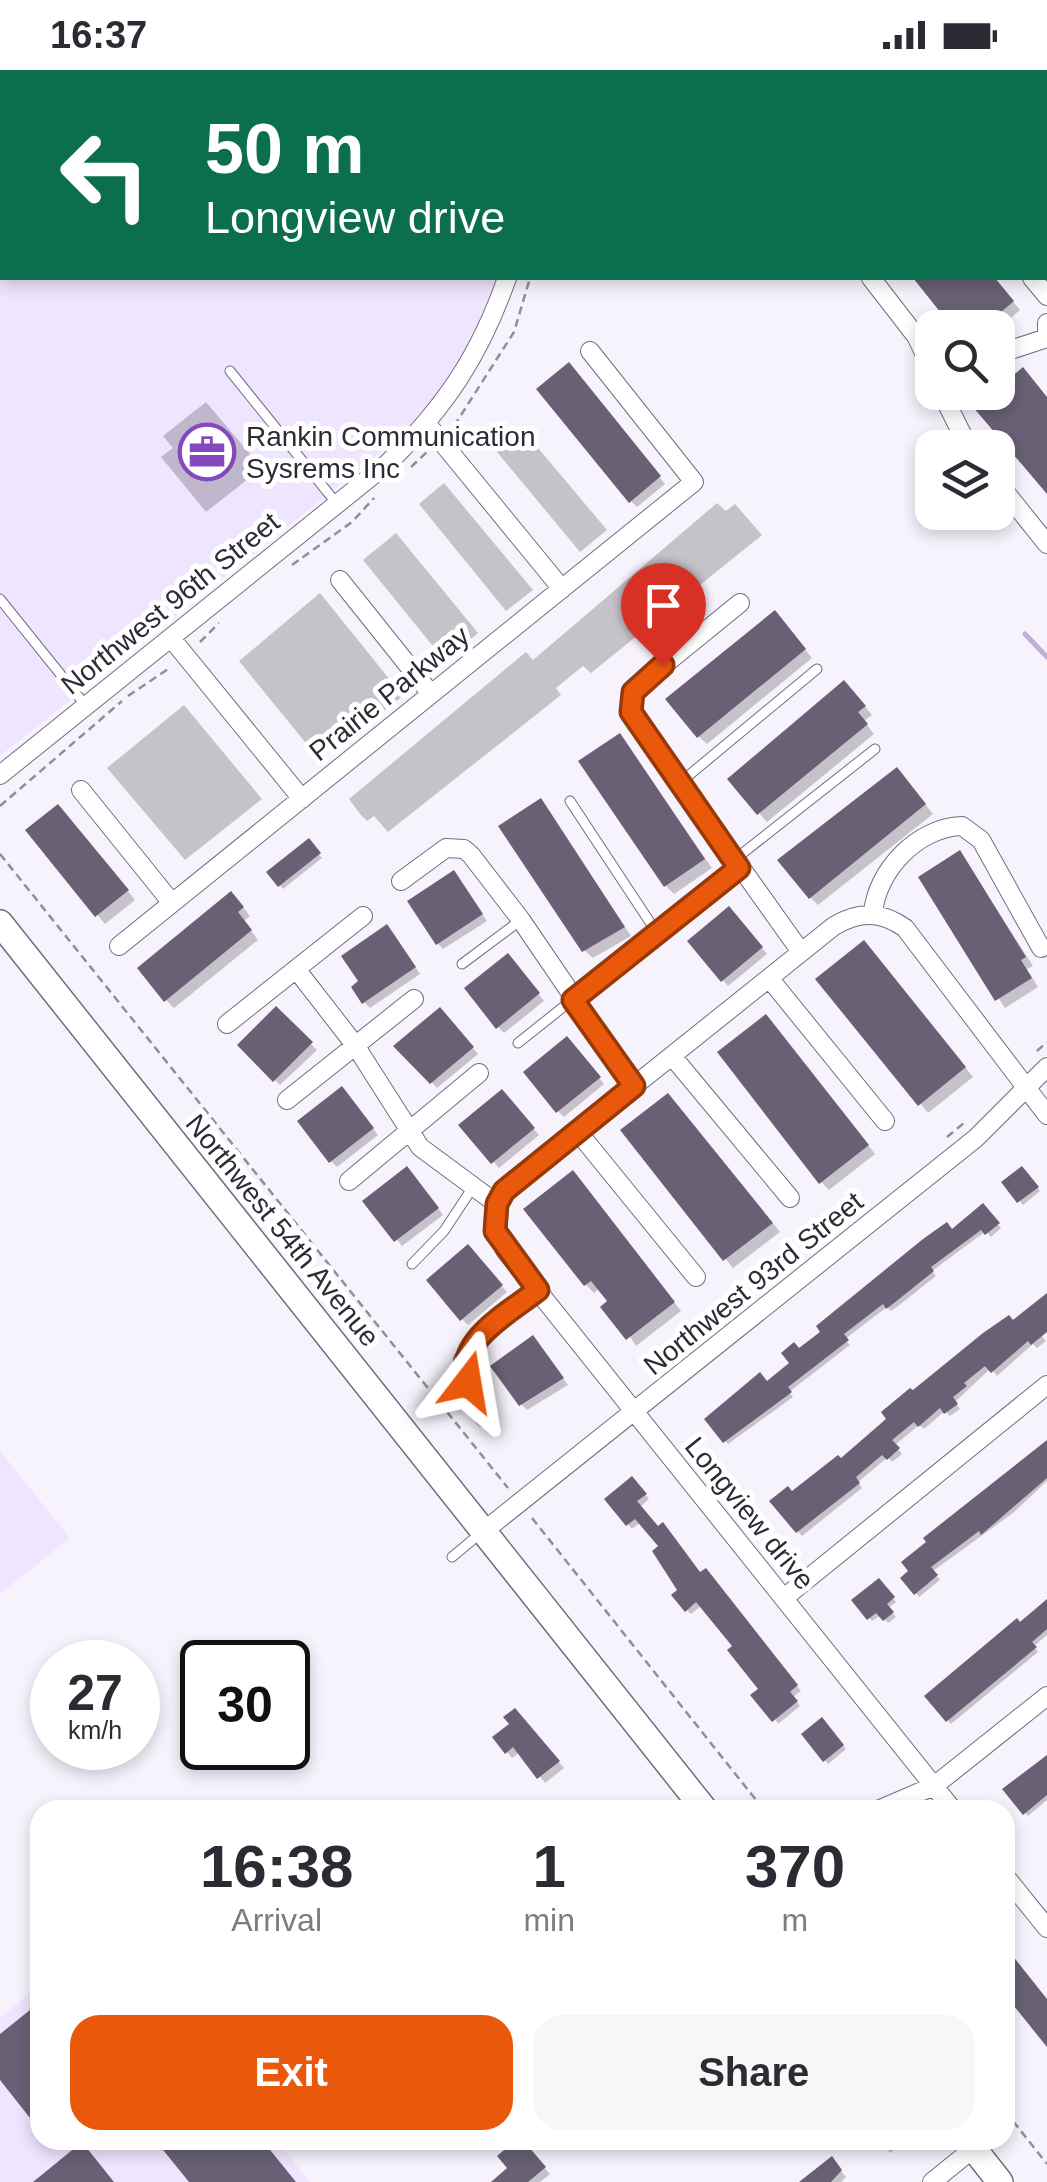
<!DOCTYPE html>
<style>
body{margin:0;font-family:Arial,sans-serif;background:#f7f7f7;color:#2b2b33;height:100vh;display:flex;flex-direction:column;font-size:38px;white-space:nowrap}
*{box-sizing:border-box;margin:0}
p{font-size:32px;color:#7c7c81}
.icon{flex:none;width:55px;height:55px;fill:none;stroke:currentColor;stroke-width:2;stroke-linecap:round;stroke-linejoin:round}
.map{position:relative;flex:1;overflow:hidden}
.drawer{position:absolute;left:30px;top:1730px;width:985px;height:350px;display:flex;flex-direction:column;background:#fff;border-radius:30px;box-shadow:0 5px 15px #0003}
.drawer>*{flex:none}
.guide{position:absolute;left:0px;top:0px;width:1048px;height:210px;box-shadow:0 5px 15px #0003;background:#0b6e4f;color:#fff;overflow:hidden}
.fabs{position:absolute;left:915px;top:240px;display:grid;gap:20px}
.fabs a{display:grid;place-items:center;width:100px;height:100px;border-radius:20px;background:#fff;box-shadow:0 5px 15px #0003;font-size:50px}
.speed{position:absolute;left:30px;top:1570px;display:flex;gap:20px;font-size:50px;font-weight:700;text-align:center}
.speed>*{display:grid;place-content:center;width:130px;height:130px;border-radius:50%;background:#fff;box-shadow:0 5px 15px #0003;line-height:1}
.speed small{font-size:25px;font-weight:400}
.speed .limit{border:5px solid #111;border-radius:15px;background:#fff;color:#111}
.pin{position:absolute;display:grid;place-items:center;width:85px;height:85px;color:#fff;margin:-102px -42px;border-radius:50% 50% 50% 0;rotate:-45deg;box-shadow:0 0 10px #0007}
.pin .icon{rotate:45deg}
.me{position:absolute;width:110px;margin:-55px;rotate:14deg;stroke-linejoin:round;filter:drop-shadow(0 0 8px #0008)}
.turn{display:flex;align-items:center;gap:35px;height:210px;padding:0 40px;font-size:45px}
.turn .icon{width:130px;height:130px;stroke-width:2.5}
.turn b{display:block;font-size:70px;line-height:85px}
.eta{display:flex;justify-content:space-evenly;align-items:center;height:170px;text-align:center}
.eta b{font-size:60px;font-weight:800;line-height:70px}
.button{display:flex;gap:20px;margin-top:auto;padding:20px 40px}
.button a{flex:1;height:115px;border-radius:30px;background:#ea580c;color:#fff;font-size:40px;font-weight:800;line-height:115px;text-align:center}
.button a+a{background:#f7f7f7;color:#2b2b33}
.status{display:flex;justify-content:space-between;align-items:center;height:70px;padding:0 50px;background:#fff;direction:ltr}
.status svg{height:28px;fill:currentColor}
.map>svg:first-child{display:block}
.built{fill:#f0e5ff}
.shadow{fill:#0003}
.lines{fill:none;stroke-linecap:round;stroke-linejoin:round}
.stream{stroke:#c0afd7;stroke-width:5}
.building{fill:#696075}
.lane-casing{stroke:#746b80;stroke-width:11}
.street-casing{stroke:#746b80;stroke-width:20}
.secondary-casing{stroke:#746b80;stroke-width:28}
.path{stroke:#928e98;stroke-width:2.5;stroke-dasharray:8 5;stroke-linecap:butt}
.lane{stroke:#fff;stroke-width:9}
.street{stroke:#fff;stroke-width:18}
.secondary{stroke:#fff;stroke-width:25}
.route-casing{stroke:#983908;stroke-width:25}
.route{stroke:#ea580c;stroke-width:18}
.labels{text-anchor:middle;stroke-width:10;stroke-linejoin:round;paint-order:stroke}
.poi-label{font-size:28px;fill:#2f2b35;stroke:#fff;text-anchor:start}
.street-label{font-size:28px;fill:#2f2b35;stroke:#fff}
</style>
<div class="status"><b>16:37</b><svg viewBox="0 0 49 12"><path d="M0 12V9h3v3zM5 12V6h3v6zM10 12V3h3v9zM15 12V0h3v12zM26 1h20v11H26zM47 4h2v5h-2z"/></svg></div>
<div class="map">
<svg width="1047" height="2112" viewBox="0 0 1047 2112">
<rect width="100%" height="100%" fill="#f7f3fd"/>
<path class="built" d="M0,0H542L2,2V208H497L472,268L444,316L394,372L0,686Z
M0,1381L70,1468L0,1524Z
M40,1916V2070H276L310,2112H0V1947Z"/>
<path class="shadow" d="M695,0H778L692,2Z
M1045,77L1047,79V175L1045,173Z
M917,208H994L1020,240L998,259L957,258Z
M575,301L665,414L637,437L631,431Z
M206,332L262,398L206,442L161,387L173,378L163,366Z
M523,360L607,460L580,482L497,382Z
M444,413L533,520L506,541L419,434Z
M717,433L726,441L735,434L762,465L591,603L583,596L556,618L561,625L388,762L374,746L367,751L360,744L349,729L526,582L533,590Z
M396,463L478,563L445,591L363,490Z
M320,523L403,626L372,650L364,643L314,683L239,591Z
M783,552L812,588L707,674L698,666Z
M852,621L872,645L864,651L874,664L767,752L730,709Z
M184,635L262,729L185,790L107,698Z
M619,666L712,798L674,824L666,816Z
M905,709L933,744L818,835L810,827Z
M540,731L631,866L593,888L584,880Z
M66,745L135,830L105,854L28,761Z
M309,771L322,788L283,819L269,802Z
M960,783L1033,896L1027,899L1038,917L1005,938L921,807Z
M459,809L487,851L443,879L437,873Z
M239,832L250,846L244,851L258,870L174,938L166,930Z
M735,845L767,884L728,916L723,910Z
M393,863L420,904L370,938L364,932Z
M872,881L973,1007L928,1043L819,909Z
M513,892L544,931L504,963L498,957Z
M276,939L317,980L280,1015L240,975Z
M446,946L478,984L437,1018L397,976Z
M774,956L875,1084L829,1120L821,1112Z
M573,975L604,1014L564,1047L558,1041Z
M348,1025L378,1065L337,1097L331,1091Z
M508,1028L539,1065L499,1098L462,1055Z
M676,1034L780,1162L733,1198L623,1061Z
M1025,1103L1040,1121L1023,1135L1005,1113Z
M413,1105L443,1145L402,1176L366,1131Z
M581,1112L681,1241L636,1276L600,1218L594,1223L586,1215L527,1140Z
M983,1136L1001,1158L991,1167L986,1161L932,1201L936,1206L898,1236L891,1241L887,1237L845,1269L850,1275L789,1322L793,1327L728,1374L708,1350L767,1314L793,1293L799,1281Z
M474,1184L507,1222L468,1255L462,1249Z
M1047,1226V1261L1041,1265L1046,1271L1037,1278L1033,1274L997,1306L991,1298L955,1332L960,1339L950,1346L945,1341L924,1359L919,1355L895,1375L902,1384L892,1392L888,1387L858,1412L862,1418L802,1466L798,1462L792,1424L841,1391L913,1324Z
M538,1274L568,1315L527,1340L521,1334Z
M1047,1373V1411L1013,1443L933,1501L940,1510L919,1527L903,1508Z
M632,1409L649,1429L640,1437L700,1505L732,1533L801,1621L793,1627L800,1636L778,1654L736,1577L702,1535L691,1544L687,1540L661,1477L641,1452L632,1459L607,1429Z
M879,1511L896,1532L888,1538L896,1547L888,1553L881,1545L872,1551L855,1531Z
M1047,1530V1565L1034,1576L1038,1582L951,1654L928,1626Z
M521,1647L564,1698L545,1713L520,1682L512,1688L507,1682L512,1655Z
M822,1650L846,1679L828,1694L804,1664Z
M1047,1685V1730L1028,1746L1006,1719Z
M40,1935V2054L0,2006V1967Z
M521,2070L550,2104L540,2112H500L511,2099Z
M870,2070H895L899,2076L890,2083L881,2072L876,2076Z
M837,2096L846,2107L841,2112H800Z"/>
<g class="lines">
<path class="stream" d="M1025,564L1047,587"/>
</g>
<path class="building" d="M913,208H995L1014,231L982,258H953Z
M569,292L661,406L629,433L536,319Z
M1023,297L1047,327V424L973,337L998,322V318Z
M775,540L806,579L697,668L665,629Z
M844,610L866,636L858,642L868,654L757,745L727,709Z
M620,663L705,789L664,817L578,691Z
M897,697L926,734L809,829L777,790Z
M541,728L625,857L582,882L498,756Z
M58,734L129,820L95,847L25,760Z
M309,768L321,783L278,817L266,802Z
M960,780L1026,887L1021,890L1032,908L995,931L918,807Z
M454,800L483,844L436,875L407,831Z
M231,821L244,837L238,842L252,860L164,932L137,898Z
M729,836L763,877L721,912L687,871Z
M387,854L416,897L362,934L351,917L358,911L341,886Z
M864,870L966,997L918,1036L815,909Z
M508,883L540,923L496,959L464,918Z
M276,936L313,972L273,1012L237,975Z
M440,937L474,977L430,1014L393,976Z
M766,944L869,1075L819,1114L717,982Z
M567,966L601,1007L556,1043L523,1002Z
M342,1016L374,1058L329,1093L297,1051Z
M502,1019L535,1058L491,1094L458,1055Z
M668,1023L773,1153L723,1191L620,1060Z
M407,1096L439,1138L394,1172L362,1131Z
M1022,1096L1039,1117L1017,1133L1001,1112Z
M573,1100L675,1232L626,1270L600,1237L607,1231L591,1211L584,1216L523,1139Z
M983,1133L1000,1153L985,1165L981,1160L931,1197L934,1201L894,1233L886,1239L883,1234L844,1264L849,1270L788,1317L792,1322L723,1373L704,1349L760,1302L767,1311L789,1293L781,1283L794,1272L799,1278L820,1262L816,1256L923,1169L947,1152L952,1159Z
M468,1174L503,1215L460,1251L426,1210Z
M1047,1223V1262L1031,1275L1028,1271L991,1303L985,1296L964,1313L967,1316L953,1327L958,1334L944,1344L940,1338L918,1357L914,1352L892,1370L900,1378L887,1390L882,1385L856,1407L860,1413L796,1463L769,1431L788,1416L792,1421L838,1385L841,1388L886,1349L881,1342L910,1318L913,1320L983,1263L1009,1245L1013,1250Z
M533,1265L564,1308L519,1336L490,1296Z
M1047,1370V1408L981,1465L979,1461L931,1497L938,1505L914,1525L900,1508L908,1501L901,1492L926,1472L923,1468Z
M632,1406L647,1424L637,1431L658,1456L663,1452L700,1502L706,1498L798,1615L790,1622L798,1631L772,1652L750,1625L758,1619L727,1580L732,1576L696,1532L685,1542L671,1525L677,1520L652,1481L658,1476L635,1449L626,1456L604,1429Z
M879,1508L895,1527L887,1534L894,1542L883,1551L876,1543L867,1550L851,1530Z
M1047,1529V1559L1032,1572L1037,1577L946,1652L924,1626L1017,1548L1020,1552Z
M515,1638L560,1691L537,1709L513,1677L505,1684L492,1667L509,1654L503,1647Z
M822,1647L844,1675L823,1692L801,1664Z
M1047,1685V1725L1023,1745L1002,1719Z
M1005,1876L1047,1929V1977L1005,1925Z
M40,1932V2040L30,2048L0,2010V1964Z
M155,2070H262L296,2112H189Z
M516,2070H523L546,2097L528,2112H491L507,2098L497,2086Z
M82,2072L114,2112H33Z
M832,2086L842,2100L831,2112H799Z"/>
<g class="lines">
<g class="lane-casing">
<path id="lane" d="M59,0L61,2
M230,301L337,434
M0,529L86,636
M682,711L817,599
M570,731L657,863
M734,790L875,679
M462,894L521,850
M518,973L739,797
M412,1194L444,1161L473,1117
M452,1487L482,1462"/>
</g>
<g class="street-casing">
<path id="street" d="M476,0L478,2
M509,0L512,2
M179,2L182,0
M548,2L549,0
M651,2L654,0
M816,2L819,0
M1045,36L1047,39
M0,123L2,121
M871,208L916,266L932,299
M1032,208L1047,226
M998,284L1047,268V253
M941,322L969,378
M427,354L562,519
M998,413L1047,474
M340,510L431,624
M740,533L638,616L630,632L631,643L801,882
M171,568L302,729
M0,705L388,393C446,336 480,285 507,208
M81,720L172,833
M401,811L446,778L464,779L471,785L521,850L634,1016
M873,844C876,801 918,757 962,756L981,770L1041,878
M119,876L694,412L590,281
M296,899L355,975L420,1077L497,1134
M769,908L885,1051
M227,954L363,846
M672,986L790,1128
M287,1030L414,929
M578,1062L696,1207
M349,1111L479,1003
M484,1347L468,1313L463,1290L476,1270L538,1220
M484,1461L976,1068L1047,997
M784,1528L1047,1315
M878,1740L934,1716L1047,1626
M953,1740L505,1180C491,1154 491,1134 514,1112L834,856C859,841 881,841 905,858L1047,1045
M1005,1806L1047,1858
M932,2112L974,2078"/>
</g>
<g class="secondary-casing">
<path id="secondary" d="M0,853L705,1740
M967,2070L1000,2112"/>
</g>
<path class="path" d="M570,2L571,0
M454,356L514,262L530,208
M411,397L427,382
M292,495L352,452L374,428
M200,572L219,553
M128,626L171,597
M0,736L122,631
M0,784L508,1418
M1037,981L1047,972
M947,1067L964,1053
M532,1448L764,1740
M1005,2041L1047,2094"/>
<use href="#lane" class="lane"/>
<use href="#street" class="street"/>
<use href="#secondary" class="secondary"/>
</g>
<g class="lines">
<g class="route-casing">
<path id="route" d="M468,1312C454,1271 509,1243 538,1220L495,1161L497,1134L504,1121L634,1016L573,930L739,798L631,642L633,622L663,595"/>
</g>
<use href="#route" class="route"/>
</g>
<defs>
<g id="office-ring" transform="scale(2.875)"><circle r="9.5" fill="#fff" stroke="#8549bf" stroke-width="1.5"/><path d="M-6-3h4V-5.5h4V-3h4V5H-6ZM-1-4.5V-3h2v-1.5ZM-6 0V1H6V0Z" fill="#8549bf"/></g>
</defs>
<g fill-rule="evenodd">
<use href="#office-ring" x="207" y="382"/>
</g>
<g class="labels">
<g class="poi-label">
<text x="246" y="376">Rankin Communication<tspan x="246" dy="32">Sysrems Inc</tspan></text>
</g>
<g class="street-label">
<text transform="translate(170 533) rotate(-39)" y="10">Northwest 96th Street</text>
<text transform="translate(389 623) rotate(-39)" y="10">Prairie Parkway</text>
<text transform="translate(283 1160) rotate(51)" y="10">Northwest 54th Avenue</text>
<text transform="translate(753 1213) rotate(-39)" y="10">Northwest 93rd Street</text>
<text transform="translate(750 1443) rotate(51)" y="10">Longview drive</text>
</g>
</g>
</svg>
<div class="fabs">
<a><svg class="icon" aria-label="search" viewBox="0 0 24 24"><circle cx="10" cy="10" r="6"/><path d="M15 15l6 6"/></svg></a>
<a><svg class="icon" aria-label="layers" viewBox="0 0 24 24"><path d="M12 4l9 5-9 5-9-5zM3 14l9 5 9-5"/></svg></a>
</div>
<div class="speed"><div>27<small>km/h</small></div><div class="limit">30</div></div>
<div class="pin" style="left:663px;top:595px;background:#d93025"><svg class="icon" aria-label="arrive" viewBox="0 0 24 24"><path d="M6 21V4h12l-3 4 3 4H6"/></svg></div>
<svg class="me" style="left:468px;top:1312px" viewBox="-20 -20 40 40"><path d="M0-17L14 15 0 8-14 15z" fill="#ea580c" stroke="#fff" stroke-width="4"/></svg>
<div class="guide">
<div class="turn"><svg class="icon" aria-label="left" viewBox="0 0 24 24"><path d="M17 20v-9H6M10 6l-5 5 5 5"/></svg><div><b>50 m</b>Longview drive</div></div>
</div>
<section class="drawer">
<div class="eta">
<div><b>16:38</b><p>Arrival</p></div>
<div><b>1</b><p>min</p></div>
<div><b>370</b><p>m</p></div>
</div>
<div class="button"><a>Exit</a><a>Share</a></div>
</section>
</div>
